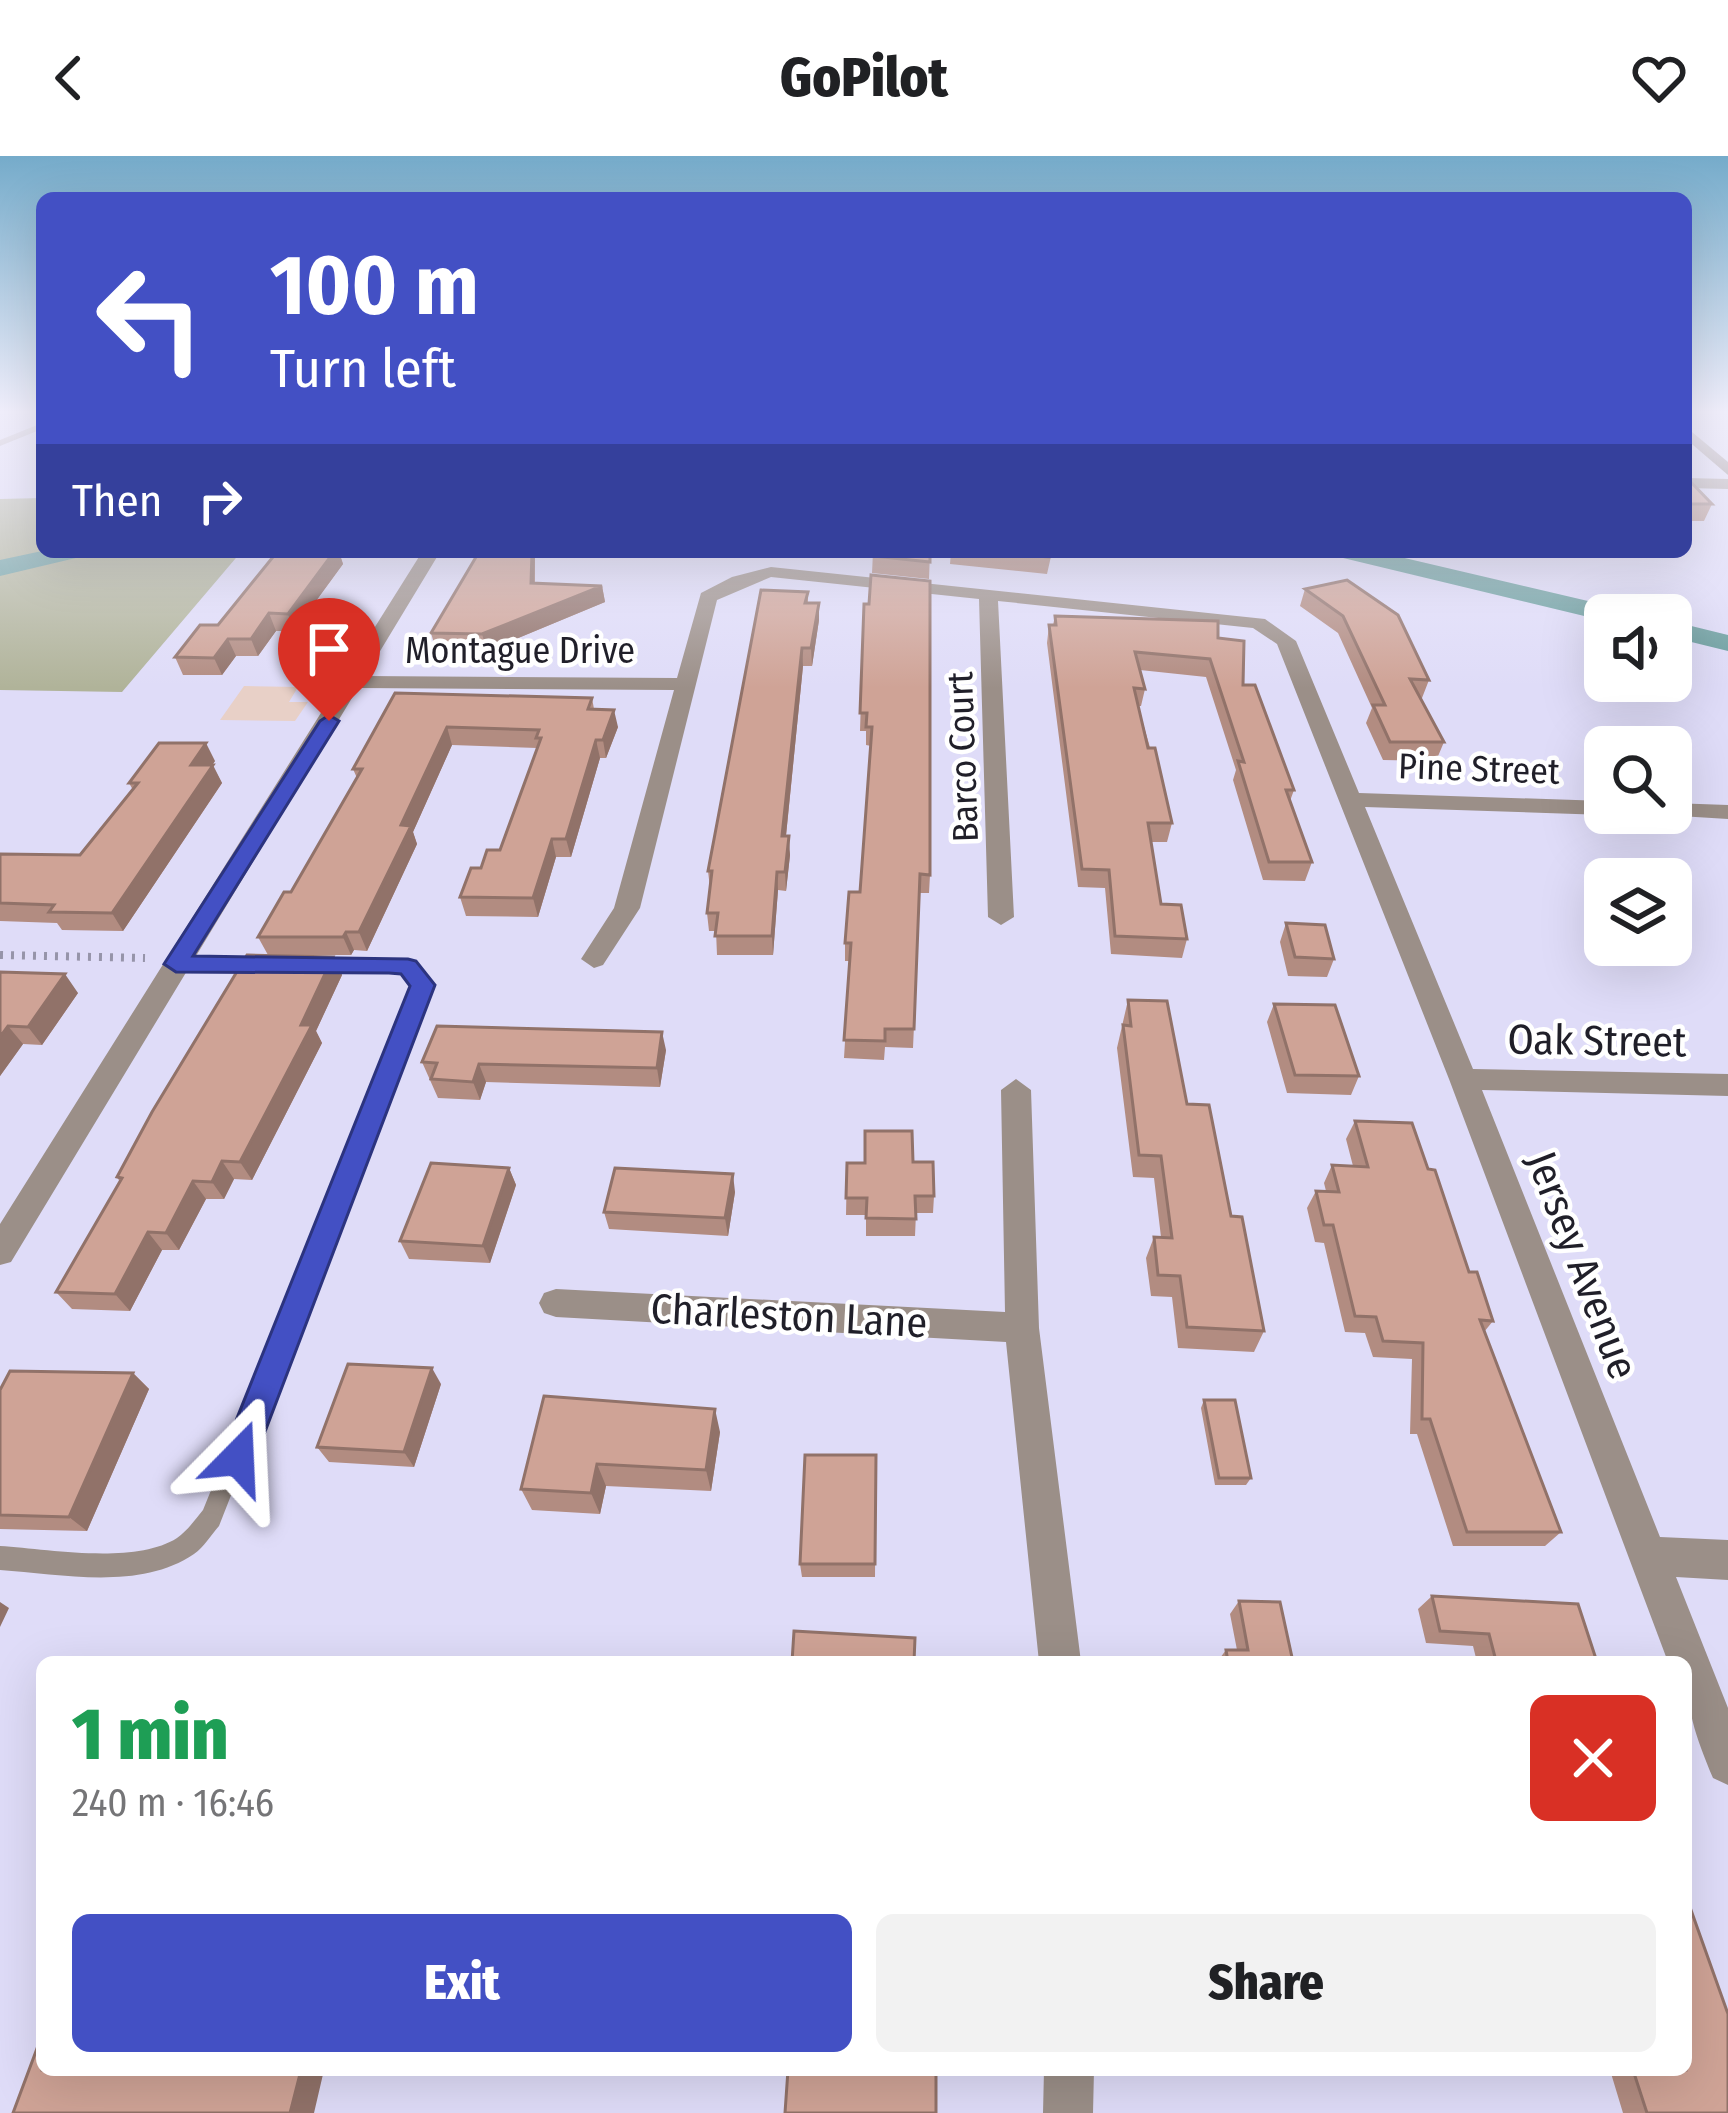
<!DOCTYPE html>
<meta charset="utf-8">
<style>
body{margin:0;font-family:"Fira Sans Condensed",sans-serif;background:#f2f2f2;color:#202124;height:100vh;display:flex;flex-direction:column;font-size:45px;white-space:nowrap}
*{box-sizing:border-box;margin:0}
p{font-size:39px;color:#757577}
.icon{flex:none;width:66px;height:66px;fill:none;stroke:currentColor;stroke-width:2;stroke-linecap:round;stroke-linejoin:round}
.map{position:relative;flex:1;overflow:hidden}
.sheet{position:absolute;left:36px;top:1500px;width:1656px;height:420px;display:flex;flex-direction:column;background:#fff;border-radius:18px;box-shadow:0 12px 48px #0002}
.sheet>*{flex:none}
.hud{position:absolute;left:36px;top:36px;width:1656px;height:366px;border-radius:18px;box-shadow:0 12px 48px #0002;background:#4350c4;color:#fff;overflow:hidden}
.tools{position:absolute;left:1584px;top:438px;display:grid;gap:24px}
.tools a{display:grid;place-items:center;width:108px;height:108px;border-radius:18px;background:#fff;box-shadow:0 12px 48px #0002;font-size:60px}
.pin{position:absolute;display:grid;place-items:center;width:102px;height:102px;color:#fff;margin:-123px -51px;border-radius:50% 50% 50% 0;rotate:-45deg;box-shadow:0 0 12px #0007}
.pin .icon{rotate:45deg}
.me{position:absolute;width:132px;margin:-66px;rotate:21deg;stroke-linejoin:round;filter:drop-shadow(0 0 9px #0008)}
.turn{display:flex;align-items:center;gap:42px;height:252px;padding:0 36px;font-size:54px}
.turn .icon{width:156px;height:156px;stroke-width:2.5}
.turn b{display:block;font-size:84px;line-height:102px}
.then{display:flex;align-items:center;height:114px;padding:0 36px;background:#0003;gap:24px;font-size:45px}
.round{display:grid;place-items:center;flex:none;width:126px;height:126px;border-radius:18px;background:#f2f2f2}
.overview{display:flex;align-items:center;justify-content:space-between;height:204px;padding:0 36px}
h1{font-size:72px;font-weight:800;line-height:90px;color:#1e9e55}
.button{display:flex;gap:24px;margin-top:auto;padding:24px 36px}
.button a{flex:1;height:138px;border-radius:18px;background:#4350c4;color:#fff;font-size:48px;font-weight:800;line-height:138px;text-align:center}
.button a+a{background:#f2f2f2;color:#202124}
header{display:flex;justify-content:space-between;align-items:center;height:156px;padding:0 36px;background:#fff;font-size:54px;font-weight:800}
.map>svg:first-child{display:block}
.industrial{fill:#e8d0c7}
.green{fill:#b0b399}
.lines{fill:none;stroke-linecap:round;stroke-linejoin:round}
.canal{fill:#689d9d;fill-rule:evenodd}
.path{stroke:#9694a9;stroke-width:8;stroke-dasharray:3 8;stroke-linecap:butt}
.lane{fill:#9b8f88;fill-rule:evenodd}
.street{fill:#9b8f88;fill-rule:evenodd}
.secondary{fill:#79695f;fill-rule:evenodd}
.wall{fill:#b28c81}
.shaded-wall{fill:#917269}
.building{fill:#cfa396;stroke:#917269;stroke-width:3}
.route{fill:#4350c4;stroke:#2c347f;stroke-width:3}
.labels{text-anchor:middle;stroke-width:9;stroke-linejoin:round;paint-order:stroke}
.far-street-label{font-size:36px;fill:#201f29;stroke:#fff}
.street-label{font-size:42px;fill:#201f29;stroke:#fff}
</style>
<header><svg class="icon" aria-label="back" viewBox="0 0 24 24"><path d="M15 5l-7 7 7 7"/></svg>GoPilot<svg class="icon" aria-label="heart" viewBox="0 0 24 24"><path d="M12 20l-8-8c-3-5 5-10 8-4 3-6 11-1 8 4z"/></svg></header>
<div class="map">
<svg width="1728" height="1957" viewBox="0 0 1728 1957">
<rect width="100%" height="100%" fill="#dfdcf8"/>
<path class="industrial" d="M244,530L298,531L289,546H308L295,565L220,564Z"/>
<path class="green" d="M42,342V396H241L122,536L0,534V343Z"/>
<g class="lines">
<path class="canal" d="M42,395L83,396L80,401L0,420V404Z
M1336,396H1379L1622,453L1626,459H1605V465L1339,401Z
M1671,465L1728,479V495L1671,481Z"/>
<path class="path" d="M0,799L145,802"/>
<path class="lane" d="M42,267V273L0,290V284Z
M267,801L275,806L273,810L176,813L168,808L176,803Z
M313,801L408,806L414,807L431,829L219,1370C211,1379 204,1391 194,1398C140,1435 61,1418 0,1414V1390C48,1393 135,1409 177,1382C187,1375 195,1364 203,1354L415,830L403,816L307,810L305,806L307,802Z"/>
<path class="street" d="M1686,322L1728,323V333L1686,332Z
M422,396H440L365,520L677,522L701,437L732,421L771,411L1265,463L1296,485L1359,637L1605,645V657H1613L1605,659L1365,651L1473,913L1728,918V940L1482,934L1660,1381L1728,1384V1424L1676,1421L1728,1552V1629L1713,1622C1695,1579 1686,1553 1686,1506H1668L1449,923L1277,488L1253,472L998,445L1014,761L1001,769L988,761L979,443L771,421L717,444L640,752L603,809L594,812L581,803L614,752L674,534L358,532L11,1106L0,1109V1068Z
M1671,647L1728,649V663L1663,659L1671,657Z
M1016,923L1031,934L1039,1172L1081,1506H1039L1006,1186L556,1161L544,1157L539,1147L544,1137L556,1133L1005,1156L1001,934Z
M1044,1914H1094L1093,1957H1043Z"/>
<path class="secondary" d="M1686,271L1728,306V319L1686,283Z"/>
</g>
<path class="wall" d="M1686,321L1712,348L1704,365H1686Z
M334,396H339L343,408L294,475H276L258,500H236L222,519H183L175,501L218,469Z
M479,396H535V427L602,430L605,446L487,495L436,494L431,477Z
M873,396H930L929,423L872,417Z
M951,396H1052L1047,418L950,408Z
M1305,433L1429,524L1422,542H1420L1444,586L1436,605L1383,604L1366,567L1372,552L1338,477L1300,450Z
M808,436V447L819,464L812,510H803L786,680L790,699L786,735L778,734L773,799H717L716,775H709L707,757L710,732L708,715Z
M864,448L930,719L929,737H920L913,892L885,891L884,904L844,902L850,805H845V787L860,736L871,590L866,589V575H860Z
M1055,460L1218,482L1243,529L1294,634L1290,645L1312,706L1305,725L1263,724L1233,624L1236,614L1206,521L1140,514L1145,533L1141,550H1138L1172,667L1167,686H1151L1161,748L1187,783L1182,802L1111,798L1105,732L1078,731L1047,487L1049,469H1053Z
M395,537L592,542L594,553L618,571L606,602H600L571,701H556L538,761L466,760L460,741L481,712L500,694L537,592L452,589L413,676L417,688L367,795L354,794L351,799H268L258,781L291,736L357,622L353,613Z
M215,605L212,609L222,627L123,775L62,774L57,767L0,765V698L80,699L133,634L129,627Z
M1286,767L1334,803L1327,821L1288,820L1280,786Z
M333,801L342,819L316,875L322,887L252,1024L234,1023L224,1043H206L179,1094H162L130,1155L72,1153L56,1136L120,1026L117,1021Z
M0,816L78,837L42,889L23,888L0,920Z
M1128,844L1187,948L1231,1060L1264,1175L1254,1196L1178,1192L1172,1141L1151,1140L1146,1102L1154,1081H1161L1154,1022L1133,1021L1117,892Z
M1274,848L1359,920L1351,939L1287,937L1267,866Z
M666,894L660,931L486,926L480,944L438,942L422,906Z
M1355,965L1428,1013L1469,1116L1493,1165L1484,1176L1561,1376L1545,1390H1453L1417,1278H1410L1412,1203L1373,1201L1365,1177L1345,1176L1324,1087L1315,1086L1307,1052L1316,1035H1326L1324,1027L1332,1009L1353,1010L1346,983Z
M913,1006L934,1040L933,1057H916L915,1080H866V1059H846L847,1007Z
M509,1012L516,1029L490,1107L409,1103L400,1085Z
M735,1036L728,1080L609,1073L604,1056Z
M133,1217L149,1233L87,1375L0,1373V1234Z
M441,1228L414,1311L329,1306L317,1291Z
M544,1240L720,1276L711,1335L606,1330L600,1358L532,1354L521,1333Z
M1204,1244L1251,1322L1246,1329H1215L1201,1252Z
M876,1299L875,1421H802L800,1408Z
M1432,1440L1597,1506H1477L1473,1490L1426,1487L1418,1453Z
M1239,1445L1293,1506H1217L1226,1494H1237L1230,1458Z
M1610,1914H1686L1728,1957H1623Z"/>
<path class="shaded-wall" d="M334,396H339L343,408L294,475L288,458Z
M532,396H535L534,444L531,427Z
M602,430L605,446L487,495L482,478Z
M819,447V464L812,510L811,492Z
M269,457L276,475L258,500L251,483Z
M228,483L236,500L222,519L214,502Z
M802,492L803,510L784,699L782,680Z
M614,554L618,571L606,602L603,584Z
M447,571L452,589L413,676L417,688L367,795L359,776L401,669Z
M596,584L600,602L571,701L566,683Z
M206,587L215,605L200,627L191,609Z
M213,609L222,627L123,775L112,757Z
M789,680L790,699L786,735L785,716Z
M552,683L556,701L538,761L533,742Z
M777,716L778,734L773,799L772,780Z
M346,776L354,794L351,799L343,781Z
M333,801L342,819L316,875L322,887L252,1024L240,1006L301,869Z
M65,818L78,837L42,889L28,871Z
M8,870L23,888L0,920V881Z
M662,876L666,894L660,931L657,912Z
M479,908L486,926L480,944L473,926Z
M222,1005L234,1023L224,1043L212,1026Z
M509,1012L516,1029L490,1107L483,1090Z
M733,1018L735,1036L728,1080L725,1062Z
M193,1025L206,1043L179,1094L166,1077Z
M148,1076L162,1094L130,1155L115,1138Z
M432,1212L441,1228L414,1311L404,1296Z
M133,1217L149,1233L87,1375L69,1361Z
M715,1253L720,1276L711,1335L706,1314Z
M597,1308L606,1330L600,1358L591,1337Z
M0,1446L9,1452L0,1471Z
M301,1914H324L314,1957H290Z"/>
<path class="building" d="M1686,321L1712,348H1686Z
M277,396H334L288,458L269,457L251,483H228L214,502L175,501L200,469H218Z
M479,396H532L531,427L602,430L482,478L431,477Z
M873,396H930V406L873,400Z
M998,396H1050L1049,401Z
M871,419L930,425V719L920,718L914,873H885V885L844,884L851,787H845L849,736H860L872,571H866L867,557H860L864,448H869Z
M1347,424L1398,459L1429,524L1410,523L1444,586H1390L1373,549H1385L1343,460L1305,433Z
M761,434L808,436L805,447H819L811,492H802L782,680H789L785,716H777L772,780H715L718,757H707L712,715H708Z
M1055,460L1218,465V482L1244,485L1243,529H1255L1294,634H1286L1312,706H1269L1238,605L1244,606L1210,503L1135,496L1145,533L1134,532L1148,592H1155L1172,667H1148L1161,748L1181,749L1187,783L1115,780L1109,714L1082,713L1049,469H1056Z
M395,537L592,542L588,553L614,554L603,584H596L566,683H552L533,742L460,741L471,712H481L487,694H500L541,582H536L539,574L447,571L401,669L411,670L359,776H346L343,781H258L284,736H291L362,613H353Z
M159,587H206L191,609H213L112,757L49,756L54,749L0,747V698L80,699L138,627H129Z
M1286,767L1325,769L1334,803L1295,801Z
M247,799L333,801L301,869H312L240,1006L222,1005L212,1026L193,1025L166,1077L148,1076L115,1138L56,1136L122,1022L117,1021L152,956Z
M0,816L65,818L28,871L8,870L0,881Z
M1128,844L1167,845L1187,948L1209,949L1231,1060L1242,1061L1264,1175L1187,1171L1180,1120L1158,1119L1154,1081L1172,1082L1161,1000L1139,999L1123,869L1131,870Z
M1274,848L1335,849L1359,920L1295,919Z
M437,870L662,876L657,912L479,908L473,926L431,923L437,907L422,906Z
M1355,965L1412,967L1428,1013L1435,1014L1469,1116H1477L1493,1165L1480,1164L1561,1376H1467L1430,1263H1422L1423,1187L1383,1185L1376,1161L1355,1160L1333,1069H1324L1316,1035L1339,1036L1332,1009L1368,1011Z
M865,975H912L913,1006H933L934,1040H915L916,1063L866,1062L867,1042H846L847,1007H865Z
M431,1007L509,1012L483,1090L400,1085Z
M615,1012L733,1018L725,1062L604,1056Z
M348,1208L432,1212L404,1296L317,1291Z
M10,1215L133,1217L69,1361L0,1359V1234Z
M544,1240L715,1253L706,1314L597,1308L591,1337L521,1333Z
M1204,1244H1235L1251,1322H1219Z
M805,1299H876L875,1408H800Z
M1432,1440L1578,1448L1597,1506L1496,1505L1489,1478L1440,1475Z
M1239,1445L1280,1446L1293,1506H1228L1226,1494H1248Z
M794,1475L915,1482L914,1506H792Z
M1686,1740L1728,1858V1957H1647L1633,1914H1686Z
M42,1879V1914H301L290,1957H13Z
M788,1914H936V1957H785Z"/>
<linearGradient id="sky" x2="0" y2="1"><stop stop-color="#75abca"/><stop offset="0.48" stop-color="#f1effc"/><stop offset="1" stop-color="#f1effc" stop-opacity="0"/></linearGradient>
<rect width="1728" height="532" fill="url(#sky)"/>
<path class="route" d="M329,559L339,565L193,800L408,803L416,805L435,829L255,1302L250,1313L238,1318L226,1313L221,1302L410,830L401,818L389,817L176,816L164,808L320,565Z"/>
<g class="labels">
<g class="far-street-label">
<text x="520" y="507">Montague Drive</text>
<text transform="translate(962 601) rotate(-92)" y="13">Barco Court</text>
<text transform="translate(1479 612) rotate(2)" y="13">Pine Street</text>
</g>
<g class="street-label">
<text transform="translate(1597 884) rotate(1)" y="15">Oak Street</text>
<text transform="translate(1583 1109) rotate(69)" y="15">Jersey Avenue</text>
<text transform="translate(789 1159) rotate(3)" y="15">Charleston Lane</text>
</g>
</g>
</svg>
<div class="tools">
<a><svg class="icon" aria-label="sound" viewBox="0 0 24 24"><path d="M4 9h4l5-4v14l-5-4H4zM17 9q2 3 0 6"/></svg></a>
<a><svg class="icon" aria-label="search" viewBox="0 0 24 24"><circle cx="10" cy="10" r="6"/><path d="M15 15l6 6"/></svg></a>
<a><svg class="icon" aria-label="layers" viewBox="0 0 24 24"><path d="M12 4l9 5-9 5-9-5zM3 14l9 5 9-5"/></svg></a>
</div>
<div class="pin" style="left:329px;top:565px;background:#d93025"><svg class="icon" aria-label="arrive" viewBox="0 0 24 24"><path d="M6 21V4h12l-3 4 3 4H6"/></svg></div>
<svg class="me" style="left:238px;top:1302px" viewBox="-20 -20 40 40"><path d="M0-17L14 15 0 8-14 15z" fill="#4350c4" stroke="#fff" stroke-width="4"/></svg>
<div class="hud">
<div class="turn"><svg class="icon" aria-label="left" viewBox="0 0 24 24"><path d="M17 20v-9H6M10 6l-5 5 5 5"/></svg><div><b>100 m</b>Turn left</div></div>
<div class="then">Then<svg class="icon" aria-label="right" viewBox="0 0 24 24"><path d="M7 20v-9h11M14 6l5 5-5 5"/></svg></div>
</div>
<section class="sheet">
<div class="overview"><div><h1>1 min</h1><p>240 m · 16:46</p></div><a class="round" style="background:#d93025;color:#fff"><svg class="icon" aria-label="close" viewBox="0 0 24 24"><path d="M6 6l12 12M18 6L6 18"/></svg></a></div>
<div class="button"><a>Exit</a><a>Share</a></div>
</section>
</div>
